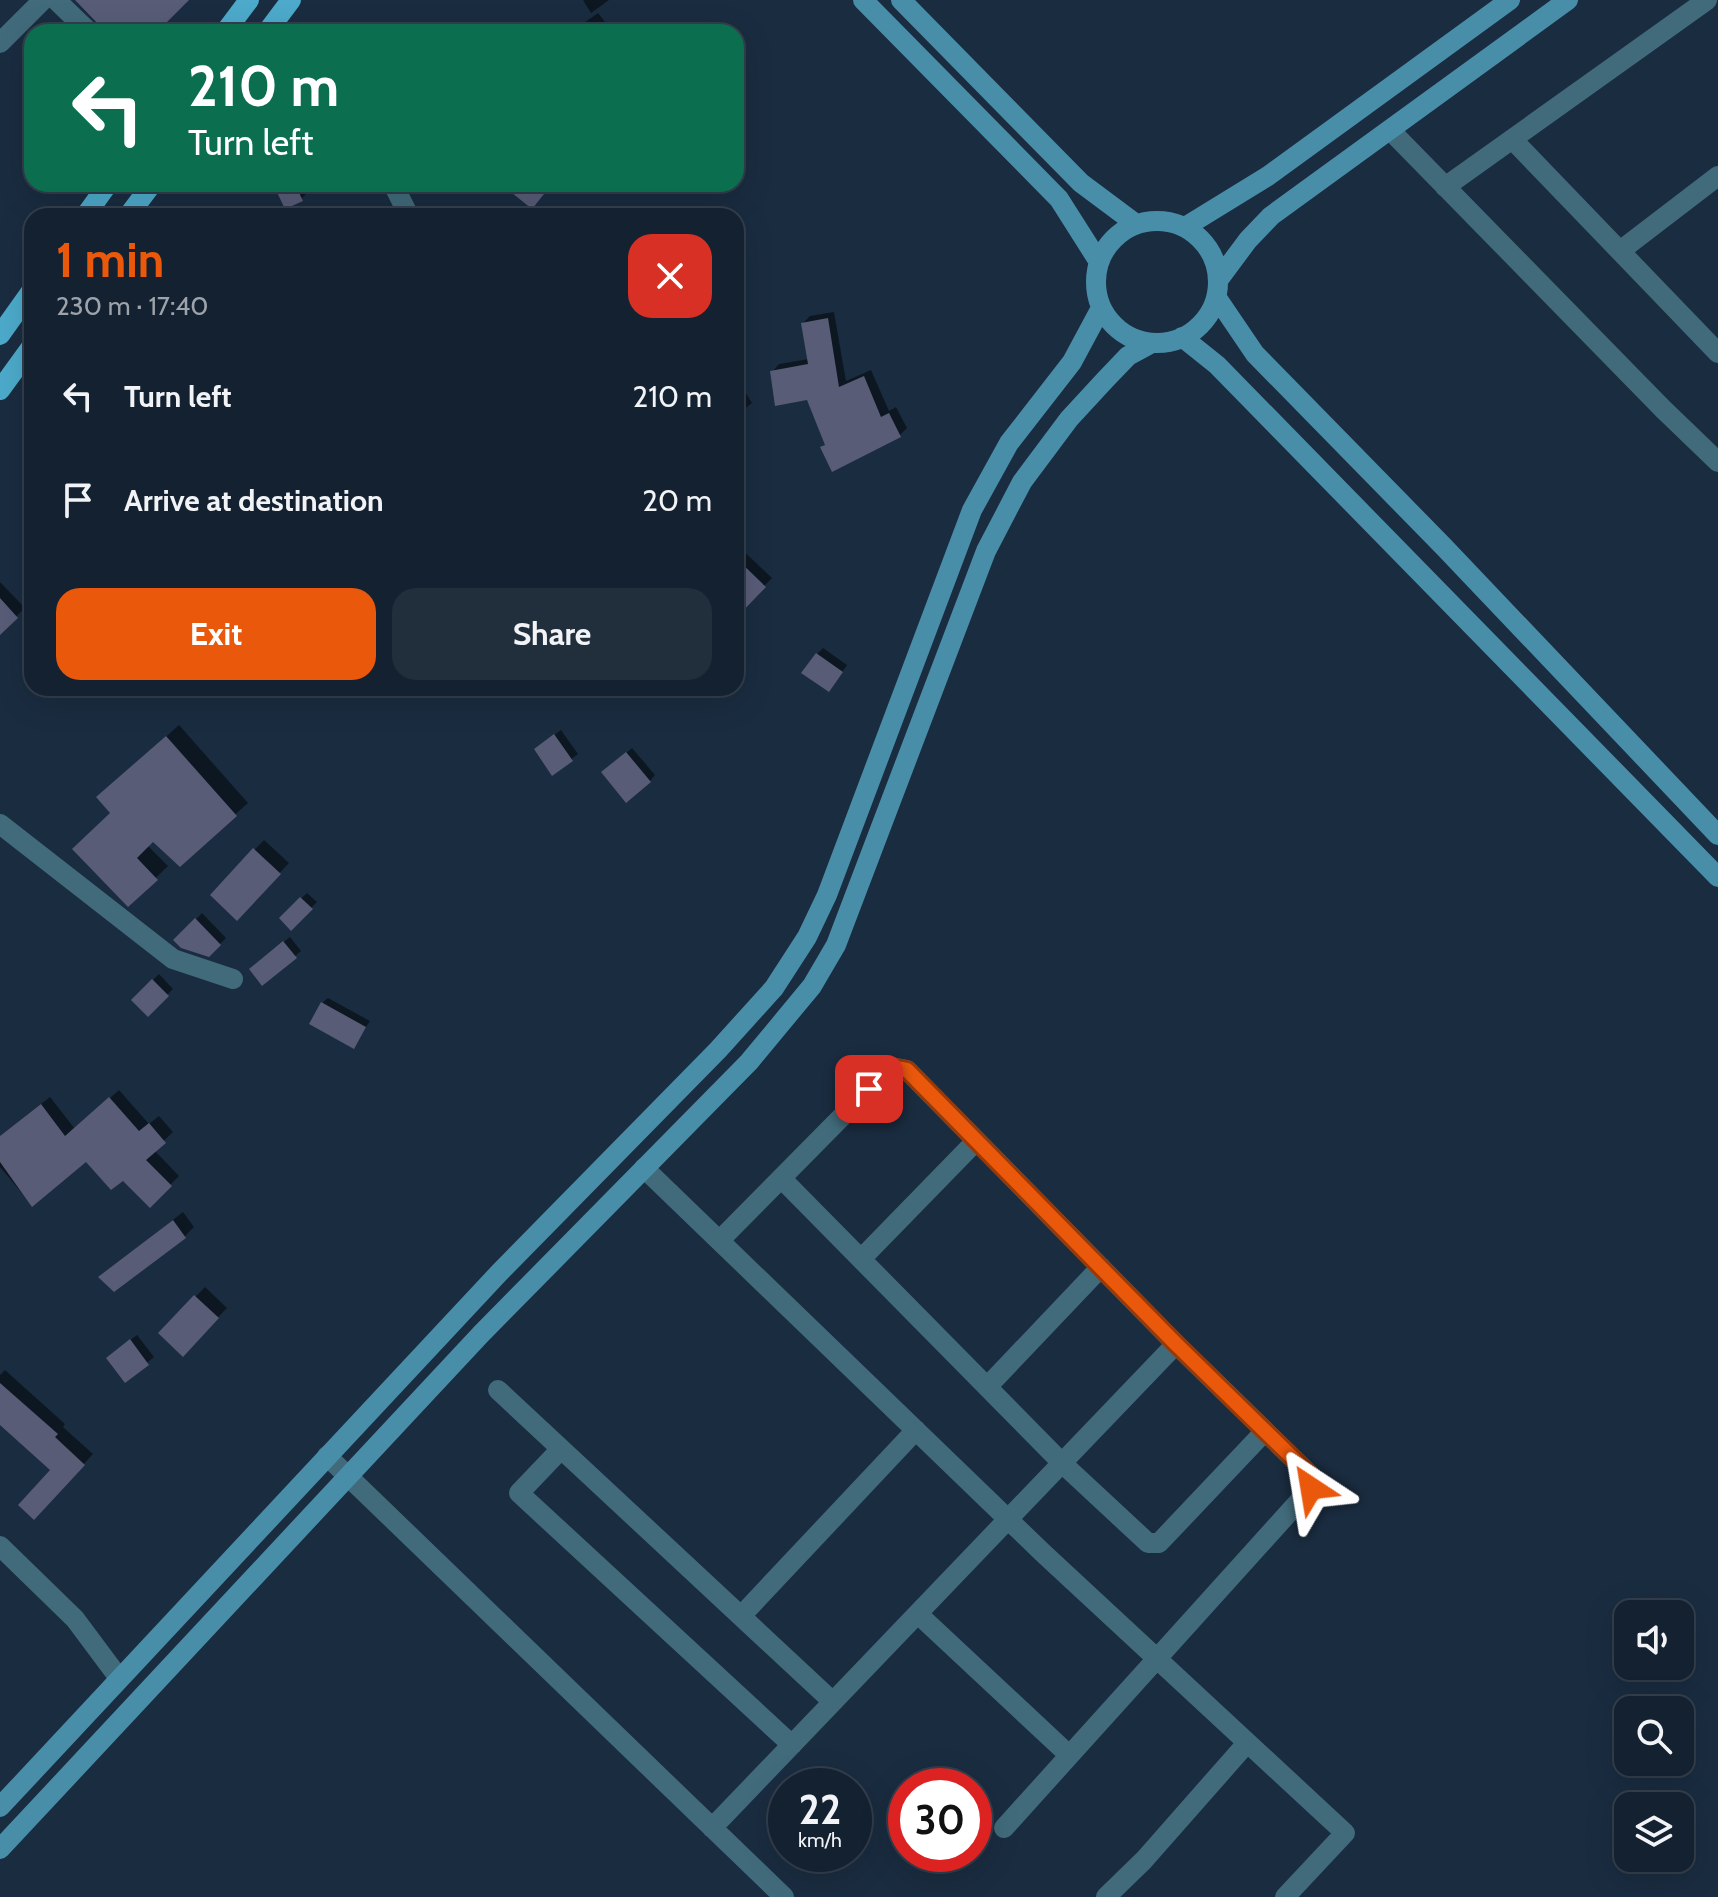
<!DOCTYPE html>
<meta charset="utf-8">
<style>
body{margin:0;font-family:Cabin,sans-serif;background:#212e3c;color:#f1f3f6;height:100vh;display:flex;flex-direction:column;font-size:30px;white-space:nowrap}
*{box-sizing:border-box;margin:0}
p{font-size:26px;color:#9da3ab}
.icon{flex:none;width:44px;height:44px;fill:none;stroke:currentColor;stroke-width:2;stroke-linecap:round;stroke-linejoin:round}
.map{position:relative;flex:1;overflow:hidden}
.sheet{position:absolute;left:24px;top:208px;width:720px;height:488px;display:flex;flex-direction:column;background:#142130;border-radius:24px;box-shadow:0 8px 32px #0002,0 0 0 2px #333e4c}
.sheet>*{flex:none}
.banner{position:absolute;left:24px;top:24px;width:720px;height:168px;border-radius:24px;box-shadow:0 8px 32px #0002,0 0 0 2px #333e4c;background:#0b6e4f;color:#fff;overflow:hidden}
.buttons{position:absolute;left:1614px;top:1600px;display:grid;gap:16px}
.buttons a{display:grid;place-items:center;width:80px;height:80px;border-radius:16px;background:#142130;box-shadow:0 8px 32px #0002,0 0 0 2px #333e4c;font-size:40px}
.speed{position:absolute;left:768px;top:1768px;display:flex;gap:16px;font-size:40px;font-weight:700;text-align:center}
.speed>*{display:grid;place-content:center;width:104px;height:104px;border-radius:50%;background:#142130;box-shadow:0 8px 32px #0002,0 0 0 2px #333e4c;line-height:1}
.speed small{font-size:20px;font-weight:400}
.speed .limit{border:12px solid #d22;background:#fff;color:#111}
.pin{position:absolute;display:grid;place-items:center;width:68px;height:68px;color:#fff;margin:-34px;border-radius:16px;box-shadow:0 4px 12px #0006}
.me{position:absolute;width:88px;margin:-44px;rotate:327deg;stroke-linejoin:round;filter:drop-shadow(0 0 6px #0008)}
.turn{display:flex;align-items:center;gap:28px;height:168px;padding:0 32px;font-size:36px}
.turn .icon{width:104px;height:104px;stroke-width:2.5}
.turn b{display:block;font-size:56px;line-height:68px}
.round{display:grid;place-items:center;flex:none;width:84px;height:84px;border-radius:24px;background:#212e3c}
.summary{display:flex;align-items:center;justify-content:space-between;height:136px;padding:0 32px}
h1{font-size:48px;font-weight:700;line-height:60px;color:#ea580c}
.primary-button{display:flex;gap:16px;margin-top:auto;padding:16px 32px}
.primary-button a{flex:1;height:92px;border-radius:24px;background:#ea580c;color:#fff;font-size:32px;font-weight:700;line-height:92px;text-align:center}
.primary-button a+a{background:#212e3c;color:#f1f3f6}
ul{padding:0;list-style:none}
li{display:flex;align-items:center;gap:24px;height:104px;padding:0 32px}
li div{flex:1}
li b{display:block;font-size:30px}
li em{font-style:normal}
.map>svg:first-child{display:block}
.shadow{fill:#0007}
.building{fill:#585c77}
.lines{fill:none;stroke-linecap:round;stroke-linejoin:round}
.street{stroke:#416b7b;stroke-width:20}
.secondary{stroke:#498ea8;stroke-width:20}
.primary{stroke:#4daacb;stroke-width:20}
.route-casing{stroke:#983908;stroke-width:20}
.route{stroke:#ea580c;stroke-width:14}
</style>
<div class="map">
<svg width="1718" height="1897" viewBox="0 0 1718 1897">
<rect width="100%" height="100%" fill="#1a2c40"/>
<path class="shadow" d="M583,0H609L591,13Z
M598,13L613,32H571Z
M360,26L363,32H348Z
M275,184H303L307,193L301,199Z
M834,312L846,381L871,370L889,411L896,407L907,428L900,435L827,443L808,398L772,372L779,364L809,359L803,323L810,316Z
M736,361L741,370L736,376Z
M736,377L752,403L736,415Z
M736,544L772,578L736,615Z
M0,582L25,608L0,632Z
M823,648L847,665L834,684L817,654Z
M179,725L248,803L180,864L153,839L147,845L168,866L128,905L113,813L111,786Z
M561,730L578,754L553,773L536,749Z
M632,748L655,775L650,781L609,767Z
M264,840L289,863L237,918L212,895Z
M307,893L317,902L291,928L281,918Z
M202,913L226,938L209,955L176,940Z
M290,937L301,951L295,956L257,963Z
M159,974L173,989L148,1014L133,1000Z
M328,998L370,1021L353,1046L322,1003Z
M119,1090L149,1124L159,1116L173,1132L154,1150L179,1176L150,1205L123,1178L87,1160L32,1205L0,1167V1136L50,1097L75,1129Z
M183,1212L194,1227L185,1236L114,1290L100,1277Z
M205,1287L227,1308L183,1354L161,1333Z
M137,1335L154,1357L125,1381L114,1352Z
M5,1370L65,1424L63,1427L93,1454L34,1517L53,1470L0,1422V1375Z"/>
<path class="building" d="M75,0H189L167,22L179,32H116L106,22L101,27Z
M273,184H295L303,201L285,209Z
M501,184H552L532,209Z
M828,318L839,387L864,376L881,417L889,413L901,437L832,472L820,447L825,445L807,400L775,406L770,371L808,364L801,323Z
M736,558L766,587L736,618Z
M0,598L18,618L0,635Z
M816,653L843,672L829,692L801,673Z
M554,734L573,761L552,776L534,749Z
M166,736L237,816L180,867L153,842L137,858L158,880L128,907L72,849L110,813L96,797Z
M626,752L651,782L626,803L601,772Z
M253,848L281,874L237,921L210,895Z
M300,897L313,909L291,931L279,918Z
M195,918L221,945L209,957L181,948L173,940Z
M283,941L297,958L262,986L249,969Z
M152,979L169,996L148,1017L131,1000Z
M321,1002L366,1027L354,1049L309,1024Z
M109,1097L139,1131L149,1123L166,1143L146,1160L172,1186L150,1208L123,1181L111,1190L86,1162L32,1207L0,1162V1136L41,1104L65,1136Z
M173,1220L186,1238L114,1292L98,1277Z
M194,1295L219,1318L183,1357L158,1333Z
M130,1339L149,1365L125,1383L106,1358Z
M0,1383L58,1434L55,1437L85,1465L34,1520L18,1505L50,1470L0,1425Z"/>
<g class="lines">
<path class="street" d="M56,0L89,32
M0,43L43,0
M1390,130L1663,409L1718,462
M1512,139L1718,353
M393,184L409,216
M1445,187L1707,0
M1620,251L1718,176
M0,824L173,959L233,979
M644,1168L1043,1553L1345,1833L1285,1897
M781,1178L1063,1464L1148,1543H1159L1265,1431
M720,1240L891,1067L907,1070L1176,1344L1310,1475L1311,1488L1004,1828
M861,1259L976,1141
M987,1387L1101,1267
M498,1390L833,1702
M561,1449L519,1493L792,1745
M327,1456L784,1897
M0,1546L75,1619L119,1678
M918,1614L1069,1755
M741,1616L916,1430
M712,1828L1176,1344
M1106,1897L1144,1860L1247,1743"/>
<path class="secondary" d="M863,0L1059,199L1099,262
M901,0L1081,183L1136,224
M1096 282a61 61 0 1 1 122 0a61 61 0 1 1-122 0Z
M1185,227L1268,176L1510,0
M1219,279L1248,240L1271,216L1568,0
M1217,298L1255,354L1444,547L1718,835
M1182,337L1217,365L1718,877
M0,1807L499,1273L718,1050L774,988L807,937L827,895L972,510L1009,443L1072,362L1101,308
M0,1849L481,1334L749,1062L812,986L836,945L986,551L1022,482L1069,419L1105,380L1128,356L1152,343"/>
<path class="primary" d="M225,32L249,0
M267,32L291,0
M85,216L108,184
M128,216L152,184
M0,335L32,290
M0,390L32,346"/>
</g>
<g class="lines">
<g class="route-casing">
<path id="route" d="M869,1089L891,1067L907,1070L1176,1344L1310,1475L1311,1488"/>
</g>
<use href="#route" class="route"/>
</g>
</svg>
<div class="buttons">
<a><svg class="icon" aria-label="sound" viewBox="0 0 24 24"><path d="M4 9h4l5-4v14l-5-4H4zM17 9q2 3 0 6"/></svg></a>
<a><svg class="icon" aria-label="search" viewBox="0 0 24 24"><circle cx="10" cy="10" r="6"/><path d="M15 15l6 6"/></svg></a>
<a><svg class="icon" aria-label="layers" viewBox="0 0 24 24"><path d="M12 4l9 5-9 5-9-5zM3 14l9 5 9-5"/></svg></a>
</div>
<div class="speed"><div>22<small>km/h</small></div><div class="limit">30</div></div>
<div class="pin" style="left:869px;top:1089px;background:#d93025"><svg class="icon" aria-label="arrive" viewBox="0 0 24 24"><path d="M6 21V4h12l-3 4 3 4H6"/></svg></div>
<svg class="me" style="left:1311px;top:1488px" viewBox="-20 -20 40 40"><path d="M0-17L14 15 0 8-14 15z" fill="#ea580c" stroke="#fff" stroke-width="4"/></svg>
<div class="banner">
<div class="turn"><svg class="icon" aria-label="left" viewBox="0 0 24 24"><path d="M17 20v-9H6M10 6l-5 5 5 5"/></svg><div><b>210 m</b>Turn left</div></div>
</div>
<section class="sheet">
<div class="summary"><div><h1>1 min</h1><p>230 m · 17:40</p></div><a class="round" style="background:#d93025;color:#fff"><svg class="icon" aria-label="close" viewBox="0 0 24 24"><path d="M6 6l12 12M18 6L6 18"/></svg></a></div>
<ul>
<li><svg class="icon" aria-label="left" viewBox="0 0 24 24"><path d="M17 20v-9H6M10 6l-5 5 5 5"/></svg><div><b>Turn left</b></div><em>210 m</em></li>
<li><svg class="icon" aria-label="arrive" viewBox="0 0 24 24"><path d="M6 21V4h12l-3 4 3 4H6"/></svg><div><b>Arrive at destination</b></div><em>20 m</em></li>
</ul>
<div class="primary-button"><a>Exit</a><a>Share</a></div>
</section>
</div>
